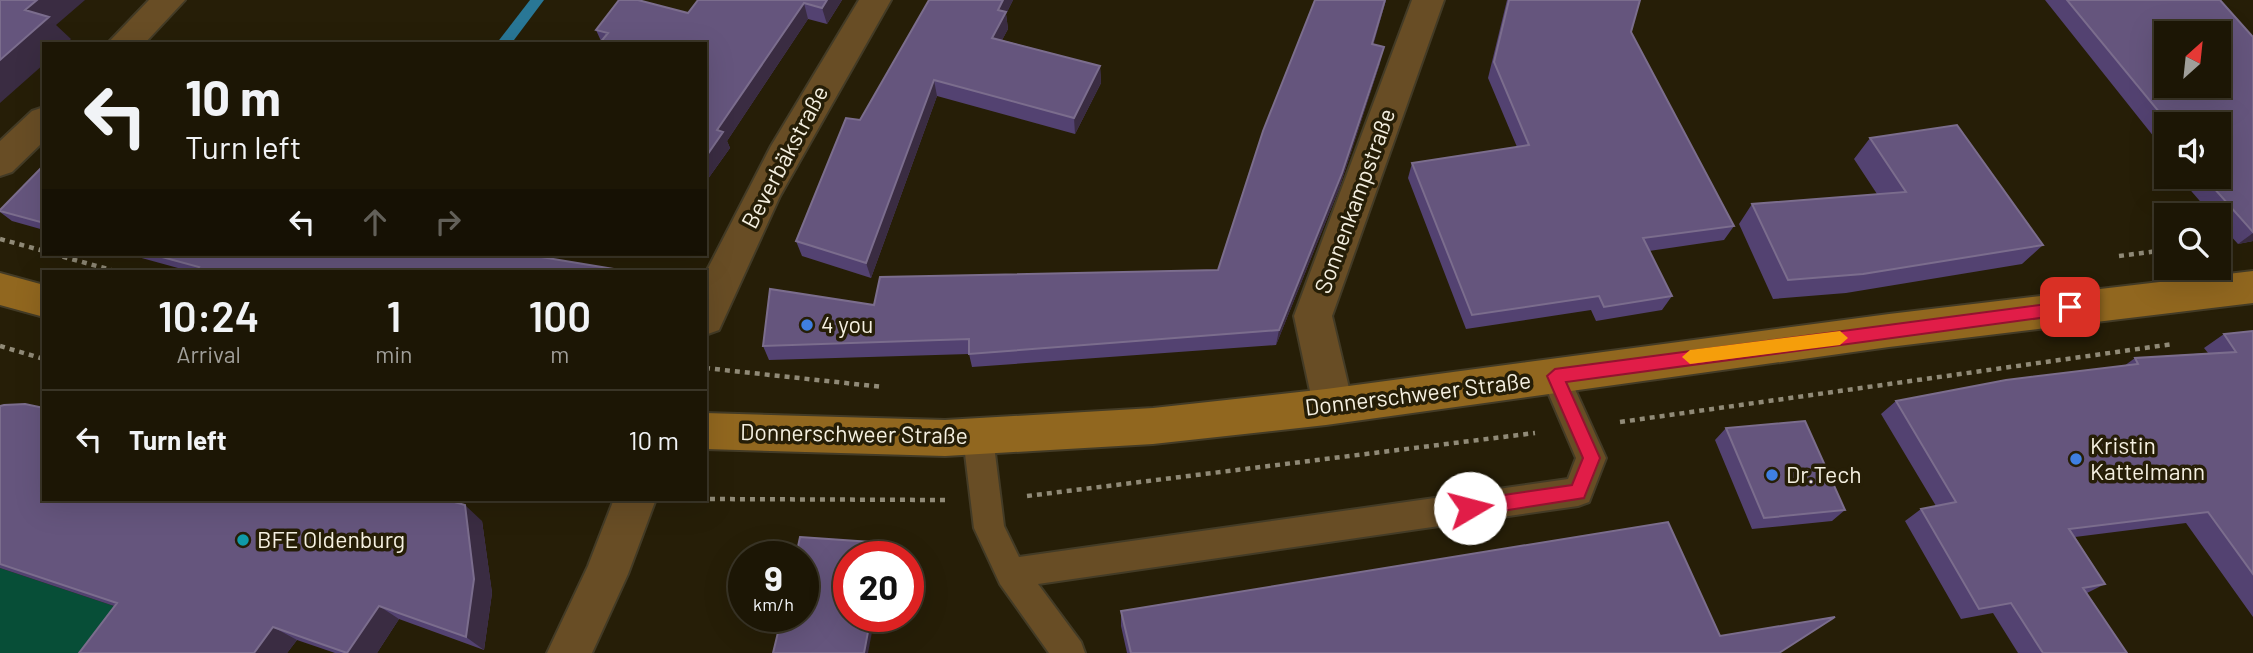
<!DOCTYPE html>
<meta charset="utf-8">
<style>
body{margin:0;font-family:Barlow,sans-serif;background:#292313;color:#f1f3f6;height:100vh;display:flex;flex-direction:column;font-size:26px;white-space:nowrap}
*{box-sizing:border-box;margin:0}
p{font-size:23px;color:#a09f9a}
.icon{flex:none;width:38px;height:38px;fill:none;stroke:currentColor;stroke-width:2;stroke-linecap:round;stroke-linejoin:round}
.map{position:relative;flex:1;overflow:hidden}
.drawer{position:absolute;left:42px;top:270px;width:665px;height:231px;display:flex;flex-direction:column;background:#1c1605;border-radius:0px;box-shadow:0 7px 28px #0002,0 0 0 2px #3a3527}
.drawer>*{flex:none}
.guide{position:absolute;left:42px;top:42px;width:665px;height:214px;border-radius:0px;box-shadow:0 7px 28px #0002,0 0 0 2px #3a3527;background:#1c1605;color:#f1f3f6;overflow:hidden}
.needle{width:46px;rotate:27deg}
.tools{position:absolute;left:2154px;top:21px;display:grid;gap:14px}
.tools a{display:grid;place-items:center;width:77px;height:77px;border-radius:0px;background:#1c1605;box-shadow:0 7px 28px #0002,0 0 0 2px #3a3527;font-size:35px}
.speed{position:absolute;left:728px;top:541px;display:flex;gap:14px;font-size:35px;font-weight:700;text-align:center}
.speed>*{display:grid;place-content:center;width:91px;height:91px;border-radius:50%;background:#1c1605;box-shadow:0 7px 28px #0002,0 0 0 2px #3a3527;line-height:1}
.speed small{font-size:18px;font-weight:400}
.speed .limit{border:10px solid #d22;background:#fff;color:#111}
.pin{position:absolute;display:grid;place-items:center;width:60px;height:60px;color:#fff;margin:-30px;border-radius:14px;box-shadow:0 4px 10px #0006}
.me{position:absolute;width:77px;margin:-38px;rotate:82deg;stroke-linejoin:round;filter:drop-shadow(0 0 5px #0008)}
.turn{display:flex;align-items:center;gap:24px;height:147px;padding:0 28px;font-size:32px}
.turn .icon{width:91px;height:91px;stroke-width:2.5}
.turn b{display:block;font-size:49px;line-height:60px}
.lanes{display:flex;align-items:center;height:66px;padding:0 28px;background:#0003;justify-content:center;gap:35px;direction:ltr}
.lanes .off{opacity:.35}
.eta{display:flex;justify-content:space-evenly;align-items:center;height:119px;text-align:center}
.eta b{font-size:42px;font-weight:600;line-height:49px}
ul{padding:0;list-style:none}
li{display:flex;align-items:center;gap:21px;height:98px;padding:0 28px;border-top:2px solid #3a3527}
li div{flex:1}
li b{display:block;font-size:26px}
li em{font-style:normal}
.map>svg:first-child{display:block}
.green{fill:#074e37}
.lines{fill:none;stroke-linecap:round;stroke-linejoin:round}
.stream{fill:#297796;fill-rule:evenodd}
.lane-casing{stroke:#433b26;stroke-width:4}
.street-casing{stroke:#433b26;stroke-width:4}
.secondary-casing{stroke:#433b26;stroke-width:4}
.path{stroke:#908a77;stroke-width:4.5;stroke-dasharray:5 5;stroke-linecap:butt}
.lane{fill:#684d25;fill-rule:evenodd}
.street{fill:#684d25;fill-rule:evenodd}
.secondary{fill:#91671f;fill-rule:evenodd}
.wall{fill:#534271}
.shaded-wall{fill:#3a2c42}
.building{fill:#65557d;stroke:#7b6d8d;stroke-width:2;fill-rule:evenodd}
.route{fill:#e11d48;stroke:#92132f;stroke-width:2}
.slow{fill:#f59e0b}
.shop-dot{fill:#3f7fe0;stroke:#261e07;stroke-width:2.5}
.culture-dot{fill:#0f9aa8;stroke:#261e07;stroke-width:2.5}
.labels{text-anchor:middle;stroke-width:7;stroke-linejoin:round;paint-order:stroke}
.street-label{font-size:23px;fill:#f5f0e1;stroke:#261e07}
.poi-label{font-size:23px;fill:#f5f0e1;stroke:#261e07;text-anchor:start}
</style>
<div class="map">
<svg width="2253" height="653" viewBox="0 0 2253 653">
<rect width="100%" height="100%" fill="#261e07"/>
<path class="green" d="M0,568L144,616L117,653H0Z"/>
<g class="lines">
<path class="stream" d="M530,0H544L511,44H496Z"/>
<g class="lane-casing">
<path id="lane" d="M1555,364L1565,367L1606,458L1589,502L1578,506L1038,584L1081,642L1085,653H1049L1000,584L974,528L963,437L968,428L978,424L988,428L993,437L1004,526L1019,557L1568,479L1576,458L1541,376L1545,367Z"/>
</g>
<g class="street-casing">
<path id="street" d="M149,0H185L144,44H107Z
M859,0H891L780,196L719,330L705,335V274L771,146Z
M1412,0H1444L1332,316L1353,405L1347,417L1333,423L1319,417L1313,405L1294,316Z
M44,107V141L12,172L0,176V141L32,111Z
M614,499H656L628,574L592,653H547L588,566Z"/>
</g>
<g class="secondary-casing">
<path id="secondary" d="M2253,271V303L1889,347L1326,425L1153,444L945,456L705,449V413L945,420L1153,408L1326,389L1889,314Z
M0,273L44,285V317L0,305Z"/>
</g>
<path class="path" d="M0,239L44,251
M53,254L115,271
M2119,256L2166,250
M0,346L44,359
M705,368L883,387
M1620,422L2173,344
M1027,496L1535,433
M700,499L945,500"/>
<use href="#lane" class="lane"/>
<use href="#street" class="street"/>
<use href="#secondary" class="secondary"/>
</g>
<path class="wall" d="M698,0H842L827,24L808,19L727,141L730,148L705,183V44L601,41L596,30L688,13Z
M929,0H1013L1006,14L1008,29L1002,40L1100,66L1101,83L1075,134L937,96L871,278L802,256L796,241L860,120Z
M1315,0H1386L1373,44L1380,63L1339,189L1276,345L972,367L969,354L769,360L763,346L874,305L1218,270Z
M1507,0H1640L1631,32L1734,226L1724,240L1649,251L1672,296L1662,310L1596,321L1591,310L1466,329L1408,178L1412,163L1517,147L1488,78Z
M2045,0H2220L2253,37V241L2238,244L2219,223V215H2212L2179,177H2219V124H2166V152Z
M1870,138L2043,245L2022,264L1846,293L1773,299L1739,224L1752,204L1877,194L1854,159Z
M44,165V230L12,221L0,212V210Z
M127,254H523L627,271H189Z
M2253,331V617L2186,523L2075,537L2105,584L2087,593L2127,653H2018L1993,613L1961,619L1905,521L1921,509L1936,506L1881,414L1896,401L2124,366L2135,358L2208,353L2204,348L2224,334Z
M0,406L482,521L492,593L484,650L399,619L377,653H335L297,640L287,653H79L114,606L0,568Z
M1726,428L1845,510L1832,521L1752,529L1715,440Z
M1121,611L1779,653H1127L1121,626Z"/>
<path class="shaded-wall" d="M37,0H85L56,25L71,39L66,44H44V64L0,103V60L25,10Z
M827,0H842L827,24L822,8Z
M1003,0H1013L1006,14L1008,29L994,55L992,38L998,10Z
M1385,0H1386L1369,61L1372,44Z
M804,3L808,19L727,141L730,148L705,183V158L717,130Z
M1384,47L1380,63L1339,189L1276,345L1279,330Z
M1100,66L1101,83L1075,134L1074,118Z
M934,80L937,96L871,278L866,263Z
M2253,233V241L2238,244Z
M465,505L482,521L492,593L484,650L466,637Z
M885,543L888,548L886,556H882Z
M379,606L399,619L377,653H347Z
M871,616H875L868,653H864Z
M273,627L297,640L287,653H254Z"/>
<path class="building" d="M0,0H37L25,10L49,17L0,60Z
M619,0H638L688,13L698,0H827L822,8L804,3L717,130L723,132L705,158V44H599L608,33L596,30Z
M929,0H1003L998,10L1006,12L992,38L1100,66L1074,118L934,80L866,263L796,241L846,118L860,120Z
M1315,0H1385L1372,44L1384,47L1342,173L1279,330L969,354V339L763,346L770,289L874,305L880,277L1218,270L1263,131Z
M1509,0H1640L1631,32L1734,226L1643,238L1672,296L1604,307L1599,296L1472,315L1412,163L1529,145L1494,62Z
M2067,0H2220L2253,37V232L2204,177H2219V124H2169ZM2166,33H2219V86H2166Z
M1957,125L2043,245L1863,274L1788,280L1752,204L1906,192L1870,138Z
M44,165V223L0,211V210Z
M151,254H523L626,271H196L199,267Z
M2253,331V574L2208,512L2069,529L2105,584L2083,588L2127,653H2043L2011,603L1979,609L1921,509L1956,502L1896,401L2006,380L2138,364L2135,358L2236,352L2224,334Z
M25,404L44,408V499H444L465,505L474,579L466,637L379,606L347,653L273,627L254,653H79L117,603L0,564V406L4,405Z
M1805,421L1845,510L1764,518L1726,428Z
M1668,522L1720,636L1835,617L1779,653H1131L1121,611Z
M800,537L885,543L882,556H849V616H871L864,653H773L782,616H803V556H796Z"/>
<path class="route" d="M2070,301L2078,307L2070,314L1566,382L1600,458L1584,498L1470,516L1461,508L1470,500L1572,485L1583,458L1547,376L1555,369Z"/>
<path class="slow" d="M1840,331L1848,338L1840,345L1690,364L1682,357L1690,350Z"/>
<g class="shop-dot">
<circle cx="807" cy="325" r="7"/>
<circle cx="2076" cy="459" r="7"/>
<circle cx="1772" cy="475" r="7"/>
</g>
<circle class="culture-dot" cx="243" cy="540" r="7"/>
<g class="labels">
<g class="street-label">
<text transform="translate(785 157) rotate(-62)" y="8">Beverbäkstraße</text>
<text transform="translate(1355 201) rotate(-70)" y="8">Sonnenkampstraße</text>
<text transform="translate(1418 394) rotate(-7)" y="8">Donnerschweer Straße</text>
<text transform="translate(854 434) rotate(1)" y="8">Donnerschweer Straße</text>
</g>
<g class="poi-label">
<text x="821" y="333">4 you</text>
<text x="2090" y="454">Kristin<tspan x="2090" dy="26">Kattelmann</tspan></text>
<text x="1786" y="483">Dr.Tech</text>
<text x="257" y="548">BFE Oldenburg</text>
</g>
</g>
</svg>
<div class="tools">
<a><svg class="needle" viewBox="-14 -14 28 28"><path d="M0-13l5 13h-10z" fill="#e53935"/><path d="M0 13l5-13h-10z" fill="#a09f9a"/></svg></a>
<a><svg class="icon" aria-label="sound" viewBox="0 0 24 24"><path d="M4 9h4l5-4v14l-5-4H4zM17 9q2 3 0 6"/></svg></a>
<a><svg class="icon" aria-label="search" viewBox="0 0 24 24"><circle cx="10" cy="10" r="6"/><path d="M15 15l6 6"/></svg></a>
</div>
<div class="speed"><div>9<small>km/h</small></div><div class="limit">20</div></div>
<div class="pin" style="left:2070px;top:307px;background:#d93025"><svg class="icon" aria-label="arrive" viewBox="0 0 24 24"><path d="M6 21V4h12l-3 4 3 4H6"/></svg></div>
<svg class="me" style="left:1470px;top:508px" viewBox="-20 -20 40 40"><circle r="19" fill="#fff"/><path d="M0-13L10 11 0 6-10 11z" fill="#e11d48"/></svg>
<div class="guide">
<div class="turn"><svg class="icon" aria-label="left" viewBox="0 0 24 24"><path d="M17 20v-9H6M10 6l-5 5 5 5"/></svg><div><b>10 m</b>Turn left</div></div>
<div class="lanes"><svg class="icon" aria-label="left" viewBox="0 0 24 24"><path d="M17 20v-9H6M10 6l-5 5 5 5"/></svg><svg class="icon off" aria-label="ahead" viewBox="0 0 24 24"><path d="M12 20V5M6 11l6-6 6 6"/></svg><svg class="icon off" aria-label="right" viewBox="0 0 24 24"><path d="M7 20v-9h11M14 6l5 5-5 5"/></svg></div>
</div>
<section class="drawer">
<div class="eta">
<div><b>10:24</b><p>Arrival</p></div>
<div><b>1</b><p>min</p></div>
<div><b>100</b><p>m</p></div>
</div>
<ul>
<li><svg class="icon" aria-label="left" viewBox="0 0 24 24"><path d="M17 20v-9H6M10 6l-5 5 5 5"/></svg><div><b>Turn left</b></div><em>10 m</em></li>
</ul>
</section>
</div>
